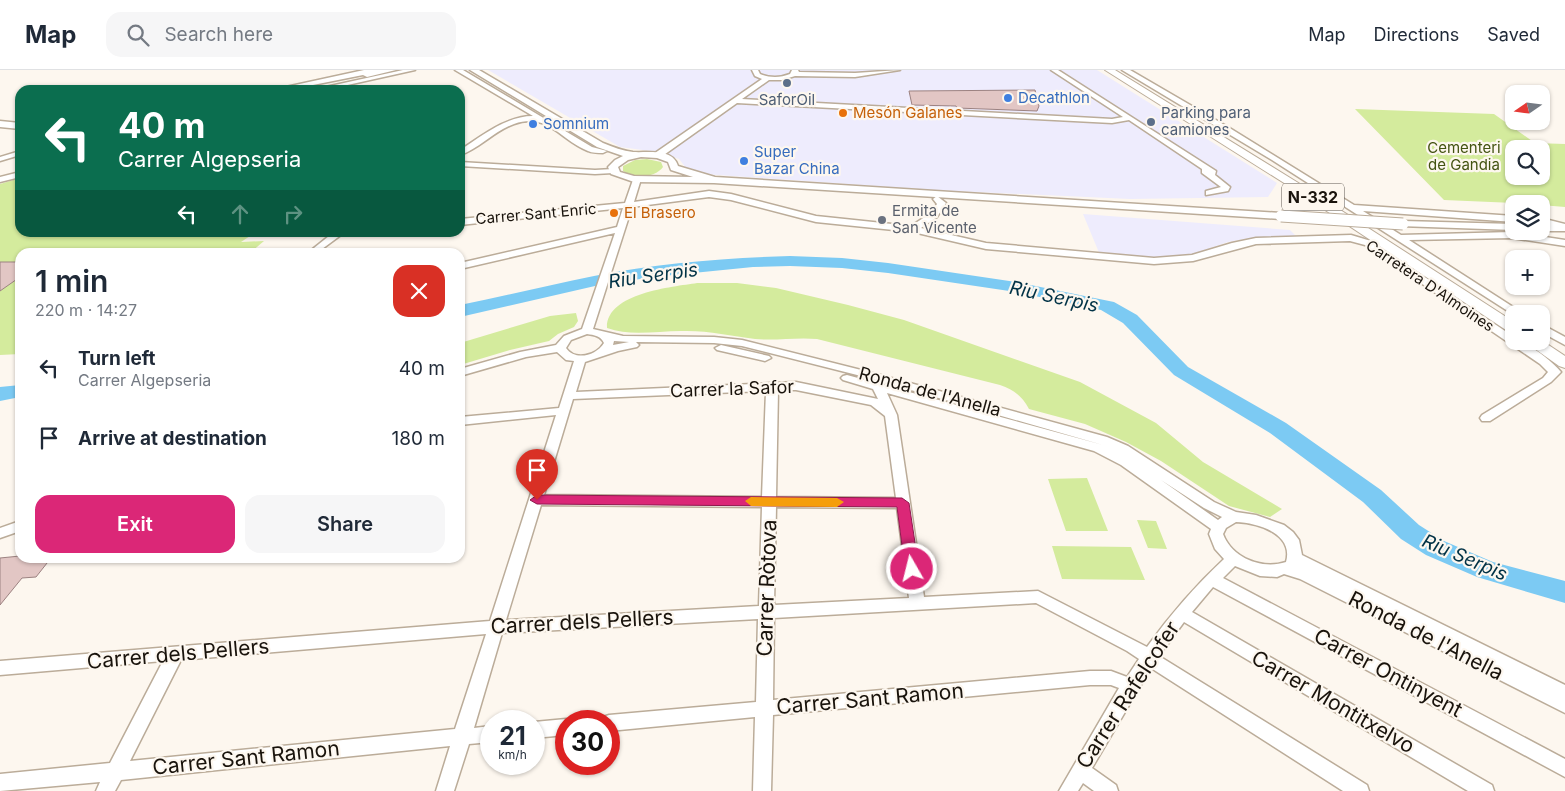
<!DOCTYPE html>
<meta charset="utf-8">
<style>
body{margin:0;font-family:Inter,sans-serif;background:#f6f6f7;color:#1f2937;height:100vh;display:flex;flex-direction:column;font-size:19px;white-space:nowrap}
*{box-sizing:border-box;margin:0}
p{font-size:16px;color:#747a83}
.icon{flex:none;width:28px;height:28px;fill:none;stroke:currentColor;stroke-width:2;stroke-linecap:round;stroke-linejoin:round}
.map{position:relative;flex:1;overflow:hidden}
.details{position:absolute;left:15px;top:178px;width:450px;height:315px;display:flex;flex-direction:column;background:#fff;border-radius:15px;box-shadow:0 1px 4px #0004}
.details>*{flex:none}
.hud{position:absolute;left:15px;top:15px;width:450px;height:152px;border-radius:15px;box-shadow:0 1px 4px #0004;background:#0b6e4f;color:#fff;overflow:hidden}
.needle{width:32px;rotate:256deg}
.buttons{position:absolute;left:1505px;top:15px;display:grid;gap:10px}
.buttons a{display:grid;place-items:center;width:45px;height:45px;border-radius:10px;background:#fff;box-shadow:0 1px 4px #0004;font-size:25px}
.speed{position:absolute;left:480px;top:640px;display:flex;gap:10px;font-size:25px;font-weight:700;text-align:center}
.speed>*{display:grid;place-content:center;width:65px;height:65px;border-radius:50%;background:#fff;box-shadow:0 1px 4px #0004;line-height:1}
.speed small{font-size:12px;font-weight:400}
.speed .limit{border:8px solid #d22;background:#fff;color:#111}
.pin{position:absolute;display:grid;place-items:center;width:42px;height:42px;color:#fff;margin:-51px -21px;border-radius:50% 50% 50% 0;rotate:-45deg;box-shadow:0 0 5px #0007}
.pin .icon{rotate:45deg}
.me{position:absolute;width:55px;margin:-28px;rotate:352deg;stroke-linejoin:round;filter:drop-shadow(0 0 4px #0008)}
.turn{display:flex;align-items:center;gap:18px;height:105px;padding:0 20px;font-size:22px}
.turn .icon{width:65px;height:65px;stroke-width:2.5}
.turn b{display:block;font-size:35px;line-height:42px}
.lanes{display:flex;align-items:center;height:48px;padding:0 20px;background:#0003;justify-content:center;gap:25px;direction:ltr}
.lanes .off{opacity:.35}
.round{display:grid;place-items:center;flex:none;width:52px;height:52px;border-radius:15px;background:#f6f6f7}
.summary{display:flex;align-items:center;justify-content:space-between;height:85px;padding:0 20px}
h1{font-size:30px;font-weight:600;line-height:38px}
.primary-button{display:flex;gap:10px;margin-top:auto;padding:10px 20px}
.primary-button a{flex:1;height:58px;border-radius:15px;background:#db2777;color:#fff;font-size:20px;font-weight:600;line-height:58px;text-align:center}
.primary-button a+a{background:#f6f6f7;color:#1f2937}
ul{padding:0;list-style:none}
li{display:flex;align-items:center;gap:15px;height:70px;padding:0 20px}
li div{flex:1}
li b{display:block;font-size:19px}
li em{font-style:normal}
header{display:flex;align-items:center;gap:30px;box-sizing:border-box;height:70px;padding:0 25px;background:#fff;border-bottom:1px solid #e0e1e3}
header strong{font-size:24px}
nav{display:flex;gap:28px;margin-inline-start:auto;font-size:18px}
.search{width:350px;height:45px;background:#f6f6f7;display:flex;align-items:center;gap:12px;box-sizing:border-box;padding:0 18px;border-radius:15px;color:#747a83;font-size:19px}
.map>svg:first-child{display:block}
.commercial{fill:#eeecfd}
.green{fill:#d4eb9d;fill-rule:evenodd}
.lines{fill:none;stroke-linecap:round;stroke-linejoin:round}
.river{fill:#7ccaf3;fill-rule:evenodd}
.building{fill:#e2c6c4;stroke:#9c8281}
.minor-casing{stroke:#bbac99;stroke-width:3}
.major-casing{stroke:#bbac99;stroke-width:3}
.highway-casing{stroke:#bbac99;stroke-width:2}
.minor{fill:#fff;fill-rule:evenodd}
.major{fill:#fff;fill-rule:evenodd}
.highway{fill:#fff;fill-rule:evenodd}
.major-bridge-casing{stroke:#bbac99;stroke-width:13;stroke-linecap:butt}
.major-bridge{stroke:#fff;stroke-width:11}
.route{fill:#db2777;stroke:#8e194d}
.slow{fill:#f59e0b}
.service-dot{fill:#5c6f8a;stroke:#fdf7ef;stroke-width:2}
.shop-dot{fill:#3f7fe0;stroke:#fdf7ef;stroke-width:2}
.food-dot{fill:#e8710a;stroke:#fdf7ef;stroke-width:2}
.worship-dot{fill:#6b7280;stroke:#fdf7ef;stroke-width:2}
.labels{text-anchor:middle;stroke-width:4.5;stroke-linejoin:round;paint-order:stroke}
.far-shop-label{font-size:15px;fill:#366cbe;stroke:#fdf7ef;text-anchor:start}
.far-service-label{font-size:15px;fill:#4e5e75;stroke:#fdf7ef}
.far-food-label{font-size:15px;fill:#c56008;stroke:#fdf7ef;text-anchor:start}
.far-park-label{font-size:15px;fill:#435311;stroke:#fdf7ef}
.far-worship-label{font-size:15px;fill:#5b616d;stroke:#fdf7ef;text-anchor:start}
.far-street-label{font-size:15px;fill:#19130c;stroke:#fdf7ef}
.shield{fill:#fdf7ef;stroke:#5d5750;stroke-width:1}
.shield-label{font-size:16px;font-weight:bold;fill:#19130c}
.street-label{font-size:18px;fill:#19130c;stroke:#fdf7ef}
.water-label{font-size:19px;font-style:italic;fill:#013246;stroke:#fdf7ef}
.near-street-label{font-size:21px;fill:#19130c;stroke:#fdf7ef}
</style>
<header>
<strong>Map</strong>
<div class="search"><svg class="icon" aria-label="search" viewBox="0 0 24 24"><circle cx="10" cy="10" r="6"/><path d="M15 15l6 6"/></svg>Search here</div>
<nav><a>Map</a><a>Directions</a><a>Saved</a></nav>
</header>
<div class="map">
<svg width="1565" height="721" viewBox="0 0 1565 721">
<rect width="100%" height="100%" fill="#fdf7ef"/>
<path class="commercial" d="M488,0H1097L1277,113L1268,127L1130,129L932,120L703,104L686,98L679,89L658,82L620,77Z
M1083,144L1290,160L1296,166L1250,168L1228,172L1190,185L1170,188L1146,189L1100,185Z"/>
<path class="green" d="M1355,39L1494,44L1535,73L1565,74V137L1541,135V134L1444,130ZM1514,79H1541V106H1514Z
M647,89L661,92L663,97C655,108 634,109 623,101V96L635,90Z
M20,108V162H256L241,172L264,171L251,182H20V284L0,285V114Z
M697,213H737L776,218L848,235L904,250L1080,312L1156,353L1203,392L1282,439L1270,447L1229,436L1161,391L1126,372L1085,354L1029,339C1022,326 1014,320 1000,315L817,269C796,267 776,271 755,269C732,266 710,261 687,261C660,260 632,267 607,258C606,223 672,217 697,213Z
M576,243L578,251L574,257L558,264L549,271L510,280L460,295V273L550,246Z
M1087,408L1108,461H1066L1048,409Z
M1137,450L1156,451L1167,479L1148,478Z
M1052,476L1131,477L1145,510L1062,509Z"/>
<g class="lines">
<path class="river" d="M790,186L842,188L888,193L1016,212L1114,232L1137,245L1188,297L1286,353L1381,420L1419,455L1444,471L1493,492L1565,511V533L1477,507L1426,485L1401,469L1363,432L1270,363L1174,305L1123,253L1101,240L1016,222L888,203L842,198L790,196L753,197L653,207L595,216L460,247V235C505,226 549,215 594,206C658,193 725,188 790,186Z
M20,315V327L0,331V317Z"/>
</g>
<path class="building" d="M1035,20L1039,36L1037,41L957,38L956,36L912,35L909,21Z
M0,192H20V207L0,221Z
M20,486V488H51L36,507L22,508L0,535V488Z"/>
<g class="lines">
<g class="minor-casing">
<path id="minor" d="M403,0H415L325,20H312Z
M455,0H463L592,77L607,81L603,83C598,83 592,83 588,81C560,70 548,42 514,54C494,61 479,79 460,85V80C482,66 506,46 533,46Z
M752,0H758L760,4C770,8 780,8 790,4L792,0H798L799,2L855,3L900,0L855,7L795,6L782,10H769L742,29L1112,49L1123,47L1051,0H1058L1216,101L1215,105L1230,117L1228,121L1206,125V121L1221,117L1202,103V99L1129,50L1112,53L737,33L661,87H655V83L762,9L755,6Z
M1122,0H1130L1228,57L1354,135L1514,146V152L1363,141L1401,165L1512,162L1565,170V176L1512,168L1409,170L1524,244L1514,245L1272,90Z
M20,81V85L0,91V87Z
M460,92L595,100L613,99L617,101L613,103L595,104L460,96Z
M20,102V107L0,112V107Z
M634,107L641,109L634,132L709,121L731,124L816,146L911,156L931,143L937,134L933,129L937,126L946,133L937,147L921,158L986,173L1154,188L1192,185L1232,173L1256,168L1351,165L1371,171L1514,267V271C1527,271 1552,291 1561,302L1551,312L1490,351H1482L1480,348L1482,345L1543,308L1548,302L1540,294L1365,175L1350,171L1256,174L1193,191L1154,194L986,179L913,162L816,152L731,130L709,127L632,137L593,259L623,266L714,267L742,270L877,304L1107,367L1128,376L1214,432L1236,442L1256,445L1284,455L1293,462L1299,470L1302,485L1565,615V643L1300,509L1284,504L1277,507L1260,506L1235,496L1223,508L1565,689V707L1213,517L1192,542L1492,715L1494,721H1468L1184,552L1159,586L1367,715L1369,721H1343L1151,598L1092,698L1116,715L1118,721H1094L1083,713L1078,721H1059L1119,618L1111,615H1090L773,645L771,721H753L755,647L609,661V651H601L603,647L609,645L756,632L758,549L502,563L474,658L491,656V672L469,674L454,721H436L450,676L121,710L115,721H96L100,712L0,721V704L110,693L163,591L0,605V591L490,551L556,345L460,355V347L559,338L574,291L566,290L557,282L526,287L460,306V299L520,282L556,275L564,266L582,259L615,163L460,199V193L617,157L623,138L460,155V149L625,133ZM587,264C594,265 601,266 604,273C596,286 575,291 566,278L571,270ZM614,271L629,272L613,275ZM636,272L714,273L742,276L869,308L1103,375L847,305L843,306L841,308L843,310L873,319L878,329L796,312L576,322L585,292L618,281L637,277L639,275ZM778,320H796L871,335L885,346L896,428L776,427ZM766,321L762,427L544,425L573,329ZM887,323L1094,381L1121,395L1211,459L1209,464L1215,479L1224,489C1195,516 1170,545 1147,577L1038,521L924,527L897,345ZM1161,410L1204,438L1222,447L1218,450ZM541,435L762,437L759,536L506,550ZM776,437L897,438L909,528L774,535ZM1236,452C1259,453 1294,464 1286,492C1262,500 1232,488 1223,464L1226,458ZM1036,533L1127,581L1139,589L1127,607L1111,601H1090L773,630L774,548ZM486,564L455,659L130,691L181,590Z
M1541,148L1565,154V160L1541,154Z
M334,162H345L318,182H309Z
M1541,254L1565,267V275L1541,262Z
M721,275L769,286L771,288L765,291L717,280L715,278Z
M20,451V461L0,468V458Z
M566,649L572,651H566V665L534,668V652Z"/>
</g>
<g class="major-casing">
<path id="major" d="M364,0H396L367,7L363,5L288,20H272Z
M470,0H479L603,73C613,77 623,81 633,82C648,83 673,78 678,96L715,107L1281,143L1286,146L1281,149L714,113L634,112L611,104L608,97L615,90L623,86L597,77ZM641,87L657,88L668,92L671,100L693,107L634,106L620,102L618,97L628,90Z
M0,51L20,53V59L0,57Z
M1403,151L1514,154V160L1399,156L1398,154Z
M1541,155H1565V161H1541Z"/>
</g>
<g class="highway-casing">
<path id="highway" d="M1105,0H1115L1300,114L1514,252V263L1509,262L1292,118Z
M1541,270L1565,286V298L1559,296L1524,271Z"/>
</g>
<use href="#minor" class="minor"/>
<use href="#major" class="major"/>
<use href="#highway" class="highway"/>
<g class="major-bridge-casing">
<path id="major-bridge" d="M1281,146L1403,154"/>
</g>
<use href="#major-bridge" class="major-bridge"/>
</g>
<path class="route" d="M537,425L902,428L909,433L919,499L917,503L912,504L907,503L905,499L897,437L537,434L530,430Z"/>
<path class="slow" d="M751,427L837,428L844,432L837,437L751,436L745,431Z"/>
<g class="service-dot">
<circle cx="787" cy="13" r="5"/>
<circle cx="1151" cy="52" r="5"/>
</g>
<g class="shop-dot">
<circle cx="1008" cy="28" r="5"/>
<circle cx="533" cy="54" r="5"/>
<circle cx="744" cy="91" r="5"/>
</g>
<g class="food-dot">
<circle cx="843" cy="43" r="5"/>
<circle cx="614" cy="143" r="5"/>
</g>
<circle class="worship-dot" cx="882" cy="150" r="5"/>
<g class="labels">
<g class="far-shop-label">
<text x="1018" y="33">Decathlon</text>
<text x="543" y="59">Somnium</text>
<text x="754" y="87">Super<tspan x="754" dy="17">Bazar China</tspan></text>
</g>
<g class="far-service-label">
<text x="787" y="35">SaforOil</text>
<text x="1161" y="48" text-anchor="start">Parking para<tspan x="1161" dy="17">camiones</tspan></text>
</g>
<g class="far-food-label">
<text x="853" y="48">Mesón Galanes</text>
<text x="624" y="148">El Brasero</text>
</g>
<g class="far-park-label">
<text x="1464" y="83">Cementeri<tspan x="1464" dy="17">de Gandia</tspan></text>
</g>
<g class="far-worship-label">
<text x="892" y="146">Ermita de<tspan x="892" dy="17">San Vicente</tspan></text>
</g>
<g class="far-street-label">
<text transform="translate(536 144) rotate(-5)" y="5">Carrer Sant Enric</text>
<text transform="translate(1430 216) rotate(34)" y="5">Carretera D'Almoines</text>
</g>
<rect class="shield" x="1282" y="113.5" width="62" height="27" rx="4"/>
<g class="shield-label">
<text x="1313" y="133">N-332</text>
</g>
<g class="street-label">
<text transform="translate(732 319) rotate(-2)" y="6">Carrer la Safor</text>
<text transform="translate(930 322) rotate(15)" y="6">Ronda de l'Anella</text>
</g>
<g class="water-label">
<text transform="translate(653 205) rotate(-8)" y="7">Riu Serpis</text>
<text transform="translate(1054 226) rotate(12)" y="7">Riu Serpis</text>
<text transform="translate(1465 487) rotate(23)" y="7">Riu Serpis</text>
</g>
<g class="near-street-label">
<text transform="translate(767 518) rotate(-88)" y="7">Carrer Ròtova</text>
<text transform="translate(582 552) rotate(-3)" y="7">Carrer dels Pellers</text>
<text transform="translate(1426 566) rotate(27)" y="7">Ronda de l'Anella</text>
<text transform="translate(178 584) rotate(-5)" y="7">Carrer dels Pellers</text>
<text transform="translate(1388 603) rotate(28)" y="7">Carrer Ontinyent</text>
<text transform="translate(1128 625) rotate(-57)" y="7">Carrer Rafelcofer</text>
<text transform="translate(870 629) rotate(-5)" y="7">Carrer Sant Ramon</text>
<text transform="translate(1333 632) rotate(30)" y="7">Carrer Montitxelvo</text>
<text transform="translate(246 688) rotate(-6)" y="7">Carrer Sant Ramon</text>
</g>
</g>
</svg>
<div class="buttons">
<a><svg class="needle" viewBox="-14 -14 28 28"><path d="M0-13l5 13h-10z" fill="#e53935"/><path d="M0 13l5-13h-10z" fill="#747a83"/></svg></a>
<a><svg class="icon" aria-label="search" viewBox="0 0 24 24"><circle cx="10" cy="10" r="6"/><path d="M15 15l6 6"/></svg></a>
<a><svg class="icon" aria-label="layers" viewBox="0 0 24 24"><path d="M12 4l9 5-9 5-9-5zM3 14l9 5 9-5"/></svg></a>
<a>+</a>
<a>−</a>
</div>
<div class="speed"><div>21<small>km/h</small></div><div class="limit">30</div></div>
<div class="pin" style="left:537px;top:430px;background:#d93025"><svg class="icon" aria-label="arrive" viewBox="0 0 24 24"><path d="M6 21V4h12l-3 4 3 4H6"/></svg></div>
<svg class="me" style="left:912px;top:499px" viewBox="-20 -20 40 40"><circle r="17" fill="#db2777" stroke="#fff" stroke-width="3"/><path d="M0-11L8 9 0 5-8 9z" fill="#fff"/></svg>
<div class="hud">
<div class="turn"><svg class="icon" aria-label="left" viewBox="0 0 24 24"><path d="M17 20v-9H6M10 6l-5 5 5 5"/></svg><div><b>40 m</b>Carrer Algepseria</div></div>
<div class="lanes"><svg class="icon" aria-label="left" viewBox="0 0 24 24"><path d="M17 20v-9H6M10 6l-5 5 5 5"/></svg><svg class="icon off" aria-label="ahead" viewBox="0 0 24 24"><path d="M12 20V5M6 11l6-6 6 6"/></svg><svg class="icon off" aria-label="right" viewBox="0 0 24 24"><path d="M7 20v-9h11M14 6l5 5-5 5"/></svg></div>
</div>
<section class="details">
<div class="summary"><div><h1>1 min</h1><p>220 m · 14:27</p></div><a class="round" style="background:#d93025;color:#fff"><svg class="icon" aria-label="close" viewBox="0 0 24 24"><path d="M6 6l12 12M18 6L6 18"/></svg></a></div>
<ul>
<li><svg class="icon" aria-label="left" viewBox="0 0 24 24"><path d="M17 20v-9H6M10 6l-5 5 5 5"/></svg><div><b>Turn left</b><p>Carrer Algepseria</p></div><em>40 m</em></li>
<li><svg class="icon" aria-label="arrive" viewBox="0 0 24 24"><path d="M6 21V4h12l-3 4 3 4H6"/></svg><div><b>Arrive at destination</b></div><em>180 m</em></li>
</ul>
<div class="primary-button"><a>Exit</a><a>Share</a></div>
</section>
</div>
